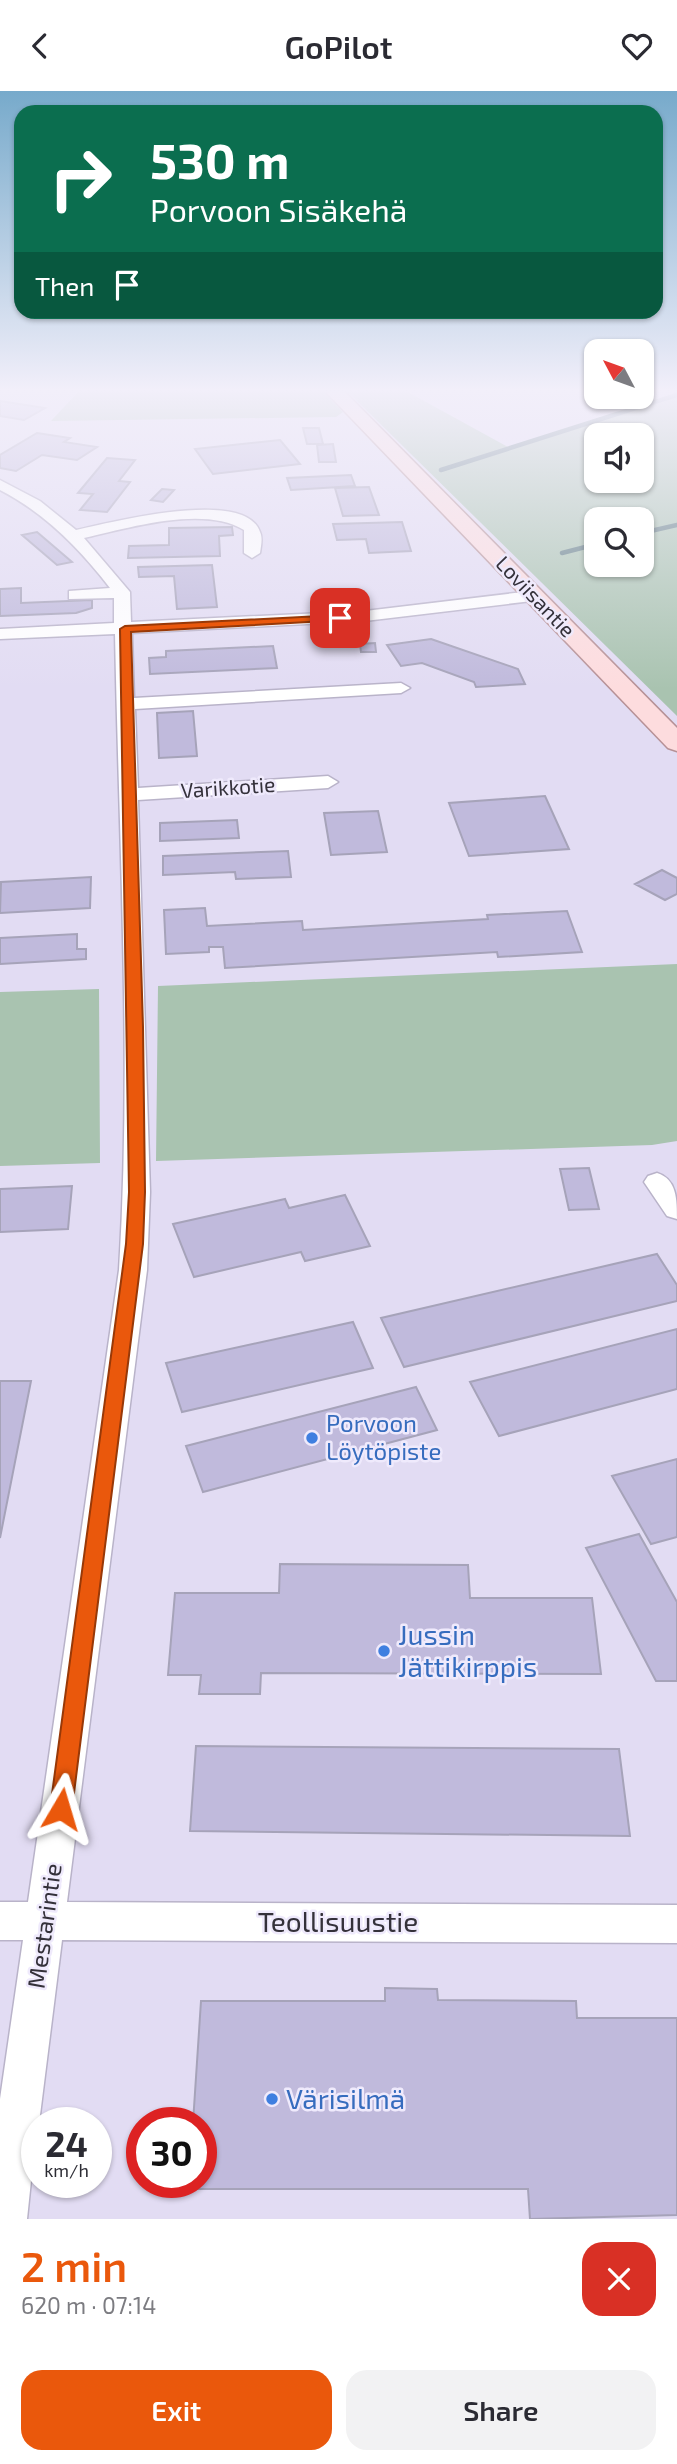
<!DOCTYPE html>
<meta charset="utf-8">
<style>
body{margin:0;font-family:"Exo 2",sans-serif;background:#f2f2f3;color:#2b2b33;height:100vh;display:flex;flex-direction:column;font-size:26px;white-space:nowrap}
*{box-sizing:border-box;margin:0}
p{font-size:23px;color:#7c7c81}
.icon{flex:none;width:38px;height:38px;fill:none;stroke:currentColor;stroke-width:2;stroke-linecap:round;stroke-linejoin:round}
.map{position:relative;height:2128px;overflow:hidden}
.panel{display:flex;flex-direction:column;background:#fff;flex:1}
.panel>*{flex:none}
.banner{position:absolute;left:14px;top:14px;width:649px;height:214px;border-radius:21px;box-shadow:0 2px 5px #0004;background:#0b6e4f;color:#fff;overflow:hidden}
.needle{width:46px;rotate:311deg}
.buttons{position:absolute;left:584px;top:248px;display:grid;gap:14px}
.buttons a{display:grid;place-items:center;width:70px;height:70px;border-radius:14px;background:#fff;box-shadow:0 2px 5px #0004;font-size:35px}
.speed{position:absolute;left:21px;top:2016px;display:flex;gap:14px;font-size:35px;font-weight:700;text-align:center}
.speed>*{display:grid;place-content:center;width:91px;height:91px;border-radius:50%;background:#fff;box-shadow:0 2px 5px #0004;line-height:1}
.speed small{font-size:18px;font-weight:400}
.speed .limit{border:10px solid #d22;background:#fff;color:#111}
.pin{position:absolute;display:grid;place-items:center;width:60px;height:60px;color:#fff;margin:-30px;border-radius:14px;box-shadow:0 4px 10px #0006}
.me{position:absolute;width:77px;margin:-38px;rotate:7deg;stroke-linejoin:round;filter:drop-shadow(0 0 5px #0008)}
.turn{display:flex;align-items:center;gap:24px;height:147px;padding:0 21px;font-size:32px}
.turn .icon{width:91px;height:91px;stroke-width:2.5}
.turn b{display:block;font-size:49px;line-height:60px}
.then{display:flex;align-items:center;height:66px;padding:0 21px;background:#0003;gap:14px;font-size:26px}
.round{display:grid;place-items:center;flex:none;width:74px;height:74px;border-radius:21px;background:#f2f2f3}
.overview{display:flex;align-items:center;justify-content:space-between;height:119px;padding:0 21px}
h1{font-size:42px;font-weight:600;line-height:52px;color:#ea580c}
.cta{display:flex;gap:14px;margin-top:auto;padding:14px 21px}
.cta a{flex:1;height:80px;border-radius:21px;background:#ea580c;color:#fff;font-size:28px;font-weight:600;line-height:80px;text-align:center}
.cta a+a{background:#f2f2f3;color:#2b2b33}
header{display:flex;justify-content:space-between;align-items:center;height:91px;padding:0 21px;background:#fff;font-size:32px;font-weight:600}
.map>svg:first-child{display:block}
.green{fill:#a9c3b0;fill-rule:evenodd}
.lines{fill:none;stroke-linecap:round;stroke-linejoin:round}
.stream{stroke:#5d7a81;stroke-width:4.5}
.building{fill:#c0badc;stroke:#a6a3b9;stroke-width:2}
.minor-casing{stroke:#b9b3c9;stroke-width:3}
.major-casing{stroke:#b69196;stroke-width:3}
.minor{fill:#fff;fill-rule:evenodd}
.major{fill:#fddcde;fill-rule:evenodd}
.route{fill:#ea580c;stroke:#983908;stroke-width:2}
.shop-dot{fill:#3f7fe0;stroke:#efeafc;stroke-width:2.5}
.labels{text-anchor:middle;stroke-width:5;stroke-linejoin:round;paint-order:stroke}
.far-street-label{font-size:21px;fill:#34313a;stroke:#efeafc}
.shop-label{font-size:24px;fill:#366cbe;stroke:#efeafc;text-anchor:start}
.street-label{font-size:24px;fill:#34313a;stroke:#efeafc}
.near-shop-label{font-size:28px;fill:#366cbe;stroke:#efeafc;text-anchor:start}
.near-street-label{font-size:28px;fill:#34313a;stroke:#efeafc}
</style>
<header><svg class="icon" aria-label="back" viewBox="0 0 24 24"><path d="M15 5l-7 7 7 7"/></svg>GoPilot<svg class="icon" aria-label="heart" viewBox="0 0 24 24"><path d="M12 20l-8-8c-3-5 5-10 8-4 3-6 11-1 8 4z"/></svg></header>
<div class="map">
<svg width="677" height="2128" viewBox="0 0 677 2128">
<rect width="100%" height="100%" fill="#e2dcf3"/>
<path class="green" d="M79,300H323L343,321L336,326L51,330Z
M347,300H406L508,356L677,303V625ZM597,345H642V390H597ZM597,429H642V474H597Z
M677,873V1050L652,1054L156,1070L158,895Z
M99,898L100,1072L0,1075V901Z"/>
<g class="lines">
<path class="stream" d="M441,379L677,304
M642,442L677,434
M562,462L597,453"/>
</g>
<path class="building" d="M0,310L45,317L24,329L0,325Z
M303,337H319L323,353H307Z
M37,342L70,347L64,351L97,356L77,369L42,364L16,380L0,377V364Z
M280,349L300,373L213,383L195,358Z
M333,353L336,371H319L317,354Z
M107,367L135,369L119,390L130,391L107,421L80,419L93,403L78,402Z
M351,384L355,395L291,399L287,387Z
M369,396L379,424L343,425L335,397Z
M162,398L174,399L163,411L151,409Z
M402,431L411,460L369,462L366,448L337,449L333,433Z
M232,436L233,444L219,445L220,465L128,467L129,455L169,454V437Z
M37,441L72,471L57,474L22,444Z
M212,474L217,516L177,518L174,485L139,486L138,476Z
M21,497V512L92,509V517L76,522L0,525V498Z
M431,548L518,578L525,593L476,596L474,591L422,572L401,575L387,554Z
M375,552L376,561H361L360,553Z
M273,555L277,577L150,583L149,567L166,566V560Z
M193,620L197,665L159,667L157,622Z
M545,705L569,758L469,765L449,712Z
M378,720L387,761L331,764L324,722Z
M237,729L239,747L160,750V732Z
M288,760L291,786L236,788L235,781L163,784V765Z
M662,779L677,787V803L665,809L635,793Z
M91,786L90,817L0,822L1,791Z
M205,817L207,835L302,830L303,839L488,828L487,824L567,820L582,861L498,866L497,861L225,877L223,856H209V861L166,863L164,819Z
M77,843V858H86V868L0,873V847Z
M589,1077L599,1118L569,1119L560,1078Z
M72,1095L68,1138L0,1141V1098Z
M345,1104L370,1155L305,1170L301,1161L194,1186L173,1133L285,1108L289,1117Z
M657,1163L677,1194V1210L404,1276L381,1227Z
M353,1231L373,1277L182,1321L166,1272Z
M677,1238V1298L499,1345L470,1291Z
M0,1290H31L0,1447Z
M416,1296L437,1339L203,1401L186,1355Z
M677,1368V1446L651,1453L612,1385Z
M639,1443L677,1511V1590H656L586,1457Z
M280,1473L468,1474L470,1507H592L601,1583L261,1582L260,1603H199L201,1584H168L175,1502H279Z
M196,1655L619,1658L630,1745L190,1740Z
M385,1897L437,1898L438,1909L576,1910L577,1927H677V2124L530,2128L528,2098H189L190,2091H201V2032H193L201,1910H385Z"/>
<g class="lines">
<g class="minor-casing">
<path id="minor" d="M0,389L40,410L76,439C109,432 245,396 260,441C263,447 261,455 260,462L252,467L244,462V439C204,414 128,437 84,447L130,501L131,531L365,520L532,500L540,505L532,510L365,530L132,542L134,607L401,592L410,597L401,602L135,618L138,697L328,685L338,691L328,697L138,709L150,1101L147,1179L67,1811L677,1814V1852L62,1849L39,2032H37L27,2128H0V2008L23,1849H0V1811H28L119,1179C132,968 119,754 115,543L0,548V538L114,532V507L69,508V500L110,497C80,458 45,422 0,399Z
M657,1082C677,1088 677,1109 677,1128L667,1125L644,1091L648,1085Z"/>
</g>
<g class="major-casing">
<path id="major" d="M325,300H344L677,637V660L668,657Z"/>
</g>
<use href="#minor" class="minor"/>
<use href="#major" class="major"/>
</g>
<linearGradient id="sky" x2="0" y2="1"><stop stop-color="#77aacb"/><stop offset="0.5" stop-color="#f2effa"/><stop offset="1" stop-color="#f2effa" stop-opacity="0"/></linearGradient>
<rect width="677" height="598" fill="url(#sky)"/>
<path class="route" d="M340,524L345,527L344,529L131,541L143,936L145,1101L143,1153L72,1718L69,1726L61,1729L53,1726L50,1718L126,1153L129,1101L120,538L125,535Z"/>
<g class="shop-dot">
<circle cx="312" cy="1347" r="7"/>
<circle cx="384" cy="1560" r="7"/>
<circle cx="272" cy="2008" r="7"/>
</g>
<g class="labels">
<g class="far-street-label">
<text transform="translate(535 506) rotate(46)" y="7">Loviisantie</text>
<text transform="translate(228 697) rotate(-4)" y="7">Varikkotie</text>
</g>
<g class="shop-label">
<text x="326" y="1341">Porvoon<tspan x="326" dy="28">Löytöpiste</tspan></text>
</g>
<g class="street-label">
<text transform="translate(45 1835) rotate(-82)" y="8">Mestarintie</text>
</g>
<g class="near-shop-label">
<text x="398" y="1554">Jussin<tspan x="398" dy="32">Jättikirppis</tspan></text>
<text x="286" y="2018">Värisilmä</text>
</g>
<g class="near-street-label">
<text x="338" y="1841">Teollisuustie</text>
</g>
</g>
</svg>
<div class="buttons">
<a><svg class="needle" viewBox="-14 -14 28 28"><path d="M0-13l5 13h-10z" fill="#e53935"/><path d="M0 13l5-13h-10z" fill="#7c7c81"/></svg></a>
<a><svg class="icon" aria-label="sound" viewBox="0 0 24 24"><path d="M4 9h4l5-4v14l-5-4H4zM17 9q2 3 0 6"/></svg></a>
<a><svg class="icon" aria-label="search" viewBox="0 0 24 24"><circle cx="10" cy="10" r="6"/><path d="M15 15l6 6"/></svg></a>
</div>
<div class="speed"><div>24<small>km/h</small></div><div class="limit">30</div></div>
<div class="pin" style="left:340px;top:527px;background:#d93025"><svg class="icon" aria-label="arrive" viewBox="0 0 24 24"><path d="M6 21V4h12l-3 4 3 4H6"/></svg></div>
<svg class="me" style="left:61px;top:1718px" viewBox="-20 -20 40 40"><path d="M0-17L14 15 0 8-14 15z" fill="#ea580c" stroke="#fff" stroke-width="4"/></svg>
<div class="banner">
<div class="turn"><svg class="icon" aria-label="right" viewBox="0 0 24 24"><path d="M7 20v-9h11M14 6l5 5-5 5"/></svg><div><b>530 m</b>Porvoon Sisäkehä</div></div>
<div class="then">Then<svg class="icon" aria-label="arrive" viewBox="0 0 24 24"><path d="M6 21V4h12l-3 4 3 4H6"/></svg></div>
</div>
</div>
<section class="panel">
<div class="overview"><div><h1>2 min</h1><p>620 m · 07:14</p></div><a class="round" style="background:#d93025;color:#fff"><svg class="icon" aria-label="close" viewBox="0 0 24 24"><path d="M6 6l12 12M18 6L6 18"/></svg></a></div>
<div class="cta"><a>Exit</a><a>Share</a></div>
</section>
